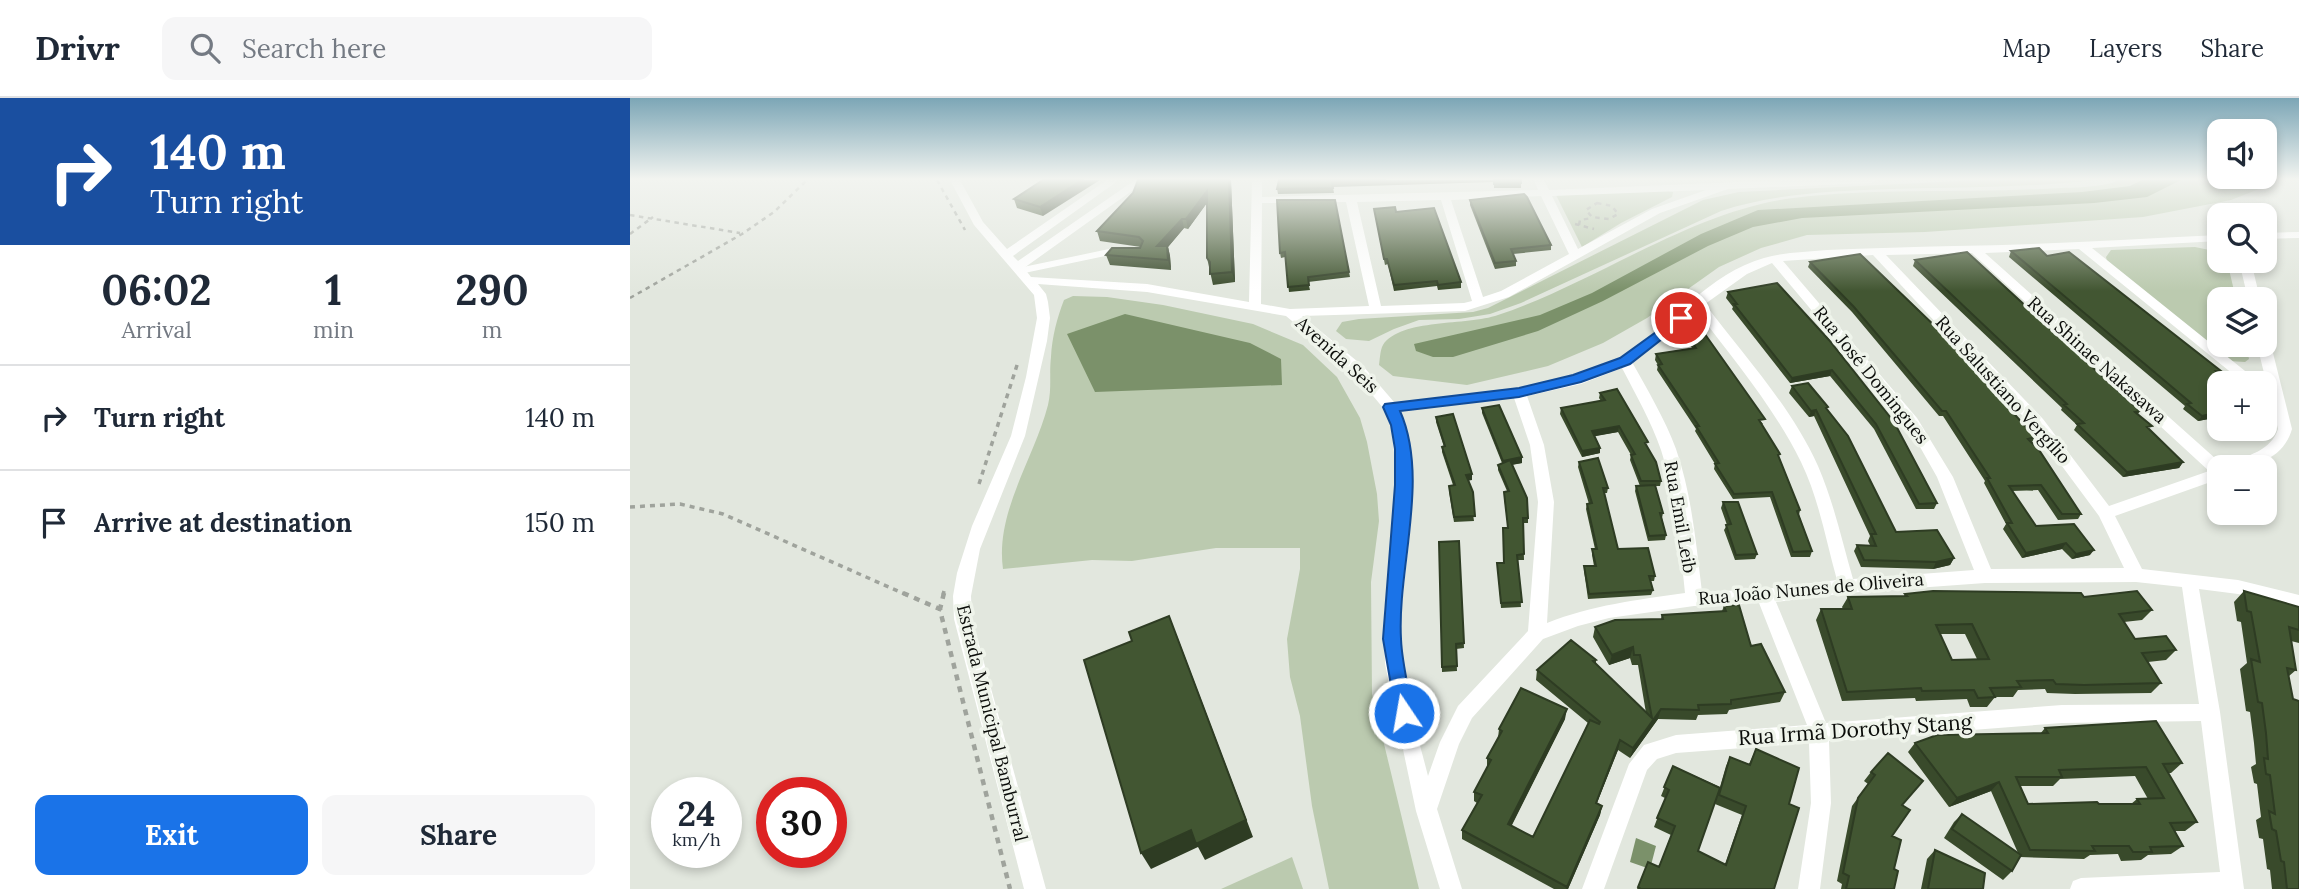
<!DOCTYPE html>
<meta charset="utf-8">
<style>
body{margin:0;font-family:Lora,serif;background:#f6f6f7;color:#1f2937;height:100vh;display:flex;flex-direction:column;font-size:26px;white-space:nowrap}
*{box-sizing:border-box;margin:0}
p{font-size:23px;color:#747a83}
.icon{flex:none;width:38px;height:38px;fill:none;stroke:currentColor;stroke-width:2;stroke-linecap:round;stroke-linejoin:round}
.map{position:relative;flex:1;overflow:hidden}
.details{display:flex;flex-direction:column;background:#fff;width:630px}
.details>*{flex:none}
.banner{background:#1a4fa0;color:#fff;overflow:hidden}
.fabs{position:absolute;left:1577px;top:21px;display:grid;gap:14px}
.fabs a{display:grid;place-items:center;width:70px;height:70px;border-radius:14px;background:#fff;box-shadow:0 4px 10px #0003;font-size:35px}
.speed{position:absolute;left:21px;top:679px;display:flex;gap:14px;font-size:35px;font-weight:700;text-align:center}
.speed>*{display:grid;place-content:center;width:91px;height:91px;border-radius:50%;background:#fff;box-shadow:0 4px 10px #0003;line-height:1}
.speed small{font-size:18px;font-weight:400}
.speed .limit{border:10px solid #d22;background:#fff;color:#111}
.pin{position:absolute;display:grid;place-items:center;width:60px;height:60px;color:#fff;margin:-30px;border:4px solid #fff;border-radius:50%;box-shadow:0 2px 7px #0007}
.me{position:absolute;width:77px;margin:-38px;rotate:348deg;stroke-linejoin:round;filter:drop-shadow(0 0 5px #0008)}
.turn{display:flex;align-items:center;gap:24px;height:147px;padding:0 35px;font-size:32px}
.turn .icon{width:91px;height:91px;stroke-width:2.5}
.turn b{display:block;font-size:49px;line-height:60px}
.eta{display:flex;justify-content:space-evenly;align-items:center;height:119px;text-align:center}
.eta b{font-size:42px;font-weight:700;line-height:49px}
.cta{display:flex;gap:14px;margin-top:auto;padding:14px 35px}
.cta a{flex:1;height:80px;border-radius:14px;background:#1a73e8;color:#fff;font-size:28px;font-weight:700;line-height:80px;text-align:center}
.cta a+a{background:#f6f6f7;color:#1f2937}
ul{padding:0;list-style:none}
li{display:flex;align-items:center;gap:21px;height:105px;padding:0 35px;border-top:2px solid #e0e1e3}
li div{flex:1}
li b{display:block;font-size:26px}
li em{font-style:normal}
header{display:flex;align-items:center;gap:42px;box-sizing:border-box;height:98px;padding:0 35px;background:#fff;border-bottom:2px solid #e0e1e3}
header strong{font-size:33px}
nav{display:flex;gap:38px;margin-inline-start:auto;font-size:24px}
.search{width:490px;height:63px;background:#f6f6f7;display:flex;align-items:center;gap:18px;box-sizing:border-box;padding:0 24px;border-radius:14px;color:#747a83;font-size:26px}
main{display:flex;flex:1;min-height:0}
.map>svg:first-child{display:block}
.green{fill:#bbcaaf}
.water{fill:#7b916a}
.lines{fill:none;stroke-linecap:round;stroke-linejoin:round}
.path-far2{stroke:#9fa39c;stroke-width:2.5;stroke-dasharray:4.5 4.5;stroke-linecap:butt}
.path-far1{stroke:#9fa39c;stroke-width:3.5;stroke-dasharray:5 5;stroke-linecap:butt}
.path{stroke:#9fa39c;stroke-width:4.5;stroke-dasharray:6 6;stroke-linecap:butt}
.lane{stroke:#fff;stroke-width:6}
.street{fill:#fff;fill-rule:evenodd}
.wall{fill:#394a2b;fill-rule:evenodd}
.shaded-wall{fill:#2e3c23}
.building{fill:#425632;stroke:#2e3c23;stroke-width:2;fill-rule:evenodd}
.route{fill:#1a73e8;stroke:#114b97;stroke-width:2}
.labels{text-anchor:middle;stroke-width:7;stroke-linejoin:round;paint-order:stroke}
.street-label{font-size:18px;fill:#0b0d0a;stroke:#eff4eb}
.near-street-label{font-size:21px;fill:#0b0d0a;stroke:#eff4eb}
</style>
<header>
<strong>Drivr</strong>
<div class="search"><svg class="icon" aria-label="search" viewBox="0 0 24 24"><circle cx="10" cy="10" r="6"/><path d="M15 15l6 6"/></svg>Search here</div>
<nav><a>Map</a><a>Layers</a><a>Share</a></nav>
</header>
<main>
<section class="details">
<div class="banner">
<div class="turn"><svg class="icon" aria-label="right" viewBox="0 0 24 24"><path d="M7 20v-9h11M14 6l5 5-5 5"/></svg><div><b>140 m</b>Turn right</div></div>
</div>
<div class="eta">
<div><b>06:02</b><p>Arrival</p></div>
<div><b>1</b><p>min</p></div>
<div><b>290</b><p>m</p></div>
</div>
<ul>
<li><svg class="icon" aria-label="right" viewBox="0 0 24 24"><path d="M7 20v-9h11M14 6l5 5-5 5"/></svg><div><b>Turn right</b></div><em>140 m</em></li>
<li><svg class="icon" aria-label="arrive" viewBox="0 0 24 24"><path d="M6 21V4h12l-3 4 3 4H6"/></svg><div><b>Arrive at destination</b></div><em>150 m</em></li>
</ul>
<div class="cta"><a>Exit</a><a>Share</a></div>
</section>
<div class="map">
<svg width="1669" height="791" viewBox="0 0 1669 791">
<rect width="100%" height="100%" fill="#e2e7de"/>
<path class="green" d="M1350,82H1465C1398,90 1329,89 1261,91C1204,93 1146,95 1091,113L891,205L860,216L829,221L789,222L764,231L739,243L716,241L706,233L712,224L729,221L843,214L858,210L1073,102L1109,94Z
M1490,82H1652L1601,102L1513,119L1295,134L1177,137L1131,150L1089,169L1017,220L973,245L918,268L837,287L763,278L749,267C750,261 750,252 753,247C771,220 837,228 868,217C965,185 1061,113 1163,100C1245,90 1329,95 1412,91C1436,89 1468,91 1490,82Z
M1032,92L1043,94L1042,99L991,125L952,149L926,97Z
M1565,149L1589,154V163H1597L1606,201H1589V247H1616L1619,261L1615,264L1599,263L1477,163L1476,159L1481,152Z
M443,198L477,199L533,207L623,226L673,247L707,279L730,320L737,344L747,396L749,423L741,484L742,596L789,791H699L682,708L670,618L660,579L657,541L670,471V450H586L502,463L462,462L373,471C365,414 404,361 418,307C422,290 419,276 421,259C422,239 427,220 434,202Z
M662,759L673,791H590H591Z"/>
<path class="water" d="M1512,82H1551L1517,99L1464,105L1172,120L1123,129L1078,148L973,203L908,233L823,259H803L786,253L784,246L910,217L962,195L1071,136L1128,112L1452,94L1500,88Z
M495,216L620,245L651,261L652,287L465,294L437,236Z
M1006,740L1026,748L1020,771L1000,764Z"/>
<g class="lines">
<path class="path-far2" d="M307,82L335,132
M967,105L982,108L988,116L979,121L962,119L956,112Z
M0,117L110,135
M945,126L964,131
M949,127L950,122L962,120
M0,136L23,119
M0,200L112,136L144,114L177,82"/>
<path class="path-far1" d="M349,386L388,264
M0,409L50,406L93,416L277,497
M313,497L314,493"/>
<path class="path" d="M273,495L312,512
M314,495L310,511L312,520L380,791"/>
<path class="lane" d="M389,173L489,152"/>
<path class="street" d="M320,82H330L353,124L377,151L477,82H489L383,158L388,163L505,82H517L394,170L401,179L517,186L619,204L622,82H632V99L908,92L904,82H914L919,92L1153,82H1246L1241,85L1098,91L1030,115L879,199L835,213L672,218L733,268L764,304C836,297 934,296 996,256C1042,226 1080,175 1134,160C1155,154 1176,154 1197,152C1240,150 1282,149 1324,148C1412,147 1501,141 1589,137V143L1462,150L1630,285H1614L1449,151L1355,155L1595,369H1589V381L1485,418L1512,471L1608,482L1669,497V511L1608,496L1569,491L1590,614L1614,791H1440L1443,783L1451,780L1590,774L1571,623L1432,625L1199,643L1201,705L1190,791H1168L1181,705L1179,645L1046,655L1027,661L1017,672L974,791H952L999,666L1014,647L1046,637L1177,627L1129,505L1064,508L979,520L948,528L913,541L842,620L829,646L807,711L832,791H810L786,713L755,566L754,516L767,390L762,332L754,311L723,274L656,218L517,194L408,186L416,196L418,204L420,220L417,243L395,338L350,451L341,498L342,521L416,791H394L324,521L323,498L327,475L342,428L381,338L396,279L407,220L404,197L344,127ZM1076,92L1022,111L948,151L922,98ZM911,98L939,156L871,193L853,199L821,102ZM811,102L842,203L834,205L751,208L727,104ZM716,104L739,208L660,211L631,206L632,105ZM1342,155L1579,373L1479,408L1413,321L1256,157ZM1243,157L1403,329L1469,418L1494,470L1361,471L1323,379L1287,320L1153,163ZM1142,165L1277,326L1307,379L1344,472L1223,481C1212,443 1204,405 1188,368C1161,308 1114,258 1075,206L1117,176ZM1067,213C1103,261 1144,309 1171,364C1189,401 1196,443 1207,482L1135,491L1072,494C1066,446 1062,397 1046,351C1035,321 1018,293 1002,264ZM992,270C1006,297 1021,323 1031,352C1046,398 1050,447 1055,495C1007,502 962,507 917,525L924,404L914,347L897,298L951,286ZM884,300L900,347L908,404L898,533L828,608L810,644L798,678C787,634 772,587 771,541C770,466 799,386 769,313ZM1506,484L1552,489L1569,606L1432,607L1196,625L1146,504L1217,495L1355,485Z
M1669,134V140L1634,141V135Z
M1609,163H1621L1630,201H1618Z
M1634,243L1641,247L1662,331C1653,362 1624,369 1595,369L1598,365C1617,358 1641,353 1648,331L1627,247H1634Z"/>
</g>
<path class="wall" d="M413,82V118L387,110L384,101Z
M508,82H601L605,184L583,187L577,160V105L558,131L554,130L538,149L540,158L541,172L480,167L476,157L510,150L511,149L470,143L467,133L503,95Z
M649,82H891V90H864V84L703,89L704,95L648,96L647,91Z
M647,102L719,174L720,179L678,184L680,192L659,194L655,159L651,160L650,155Z
M840,102L921,147V152L883,156L886,163V168L865,171L840,107Z
M744,111L766,114L831,184V190L808,192L807,188L764,193L758,166L755,167Z
M1381,153L1417,158L1591,273L1589,275V319L1568,323L1553,311L1555,308L1379,159Z
M1285,162L1510,313L1508,316L1519,331L1553,364L1549,370L1493,379L1444,332L1447,327L1431,312L1432,310L1283,168Z
M1180,164L1405,339L1402,344L1451,416L1448,421L1428,422L1408,392L1382,393L1406,428L1460,457L1442,461L1432,451L1392,460L1373,431L1376,426L1354,385L1355,383L1313,318H1309L1222,214L1178,169Z
M1147,185L1307,405L1304,411H1286L1244,331L1200,278L1160,285L1102,211L1103,209L1096,200L1098,194Z
M1056,235L1133,326H1131L1149,360L1170,412L1169,417L1182,453L1180,459H1161L1140,399L1103,401L1084,371L1085,366L1065,333L1066,331L1027,272L1028,267L1025,262L1026,256L1062,250L1055,240Z
M1162,288L1197,312L1266,434L1324,460L1320,467L1303,471L1231,469L1224,453L1227,447H1240L1238,443L1240,438L1184,318L1179,319L1159,295Z
M970,295L1017,349L1031,383L1030,388H1025L1033,415L1032,420L1036,437L1035,442L1018,443L1005,393L1006,388H1010L1000,362L1001,357L988,334L964,338L970,355L952,359L930,316L931,310L971,303L969,300Z
M852,310L892,365L882,367L898,420V425H893L894,462H888L891,509L871,510L867,465H874L878,430L874,399V394L877,393L868,372V367L872,365L852,315Z
M806,319L842,376V382H838L844,423L824,424L819,393V388L823,387L812,354V349H814L806,324Z
M949,364L978,390L977,395H974L988,451L1025,478L1024,483H1021L1023,492L1021,497L958,501L954,473V468H964L962,457V451H965L956,411L957,406H959L948,369Z
M1093,404L1127,456L1125,461L1105,462L1094,432L1097,427L1091,410Z
M829,443L834,550L826,551L827,573L812,574L809,444Z
M1614,493L1669,509V545L1661,543L1666,572L1659,578L1669,791H1642L1640,772L1637,771L1633,741L1629,740L1626,722L1631,719L1627,686L1624,685L1621,669L1626,666L1624,645L1620,614L1616,613L1610,571L1617,565L1611,524L1607,523L1604,504Z
M1275,496L1454,499L1522,512L1512,522L1494,524L1505,541L1546,552L1536,562L1518,564L1531,585L1521,595L1445,596L1417,595L1415,591L1388,592L1383,599H1365L1357,609H1340L1337,601L1286,603L1285,600L1212,603L1186,522L1191,511H1213L1212,509L1218,499L1274,498ZM1310,536H1335L1347,561L1322,562Z
M1094,508L1121,548L1155,594L1150,604L1099,612L1097,616L1068,617L1066,622L1028,621L1000,660L988,652L967,705L972,708L970,717L938,791H924L832,741V732L847,705L844,703V694L857,670V660L868,640L869,631L935,621L881,728L903,739L958,625L906,582L907,572L966,562V566L1016,615L1008,567H1002L1000,560L979,567L963,539L965,529L1031,521L1032,517L1092,513Z
M1415,630L1552,665L1541,675H1538L1567,724L1555,733H1545L1553,748L1541,756L1518,757L1511,762L1491,763L1488,756L1460,757L1454,761L1390,759L1382,773L1373,782L1314,740L1324,724L1332,716L1388,755L1361,693L1319,709L1278,654L1285,645L1410,636ZM1505,678L1518,701H1507L1501,706H1398L1390,688H1423L1430,681Z
M1126,651L1159,706L1144,791H1007L1018,764L1029,769L1041,737L1024,729L1035,700L1031,698L1043,668L1090,689L1096,668L1100,659L1119,666ZM1087,697L1085,706L1112,717L1095,766L1068,753Z
M1258,655L1273,707L1262,738L1264,771V791H1211L1212,786L1207,783L1222,708L1238,686L1234,683L1241,674Z
M1305,752L1353,791H1291L1297,761Z"/>
<path class="shaded-wall" d="M452,82H470L413,118L410,109Z
M599,82H601L605,184L602,174Z
M577,93L579,102L558,131L556,121Z
M552,121L554,130L538,149L540,158L541,172L538,162L527,148Z
M1202,272L1200,278L1160,285L1162,280Z
M1186,312L1184,318L1179,319L1181,313Z
M1589,314V319L1568,323L1572,318Z
M989,328L988,334L961,339L962,333Z
M970,350V355L952,359V353Z
M892,359V365L873,368V363Z
M1553,364L1549,370L1493,379L1497,374Z
M842,376V382L836,383V377Z
M1436,445L1432,451L1392,460L1396,455Z
M1464,452L1460,457L1442,461L1446,456Z
M1324,460L1320,467L1303,471L1306,464Z
M547,538L623,739L575,762L568,749L521,771L511,755L561,732Z
M1003,549L1000,560L979,567L982,557Z
M937,611L935,621L878,735V726Z
M1031,611L1028,621L1000,660L1003,650Z
M990,642L988,652L963,714L966,705Z
M1369,684L1361,693L1319,709L1327,700Z
M972,708L970,717L938,791H936Z"/>
<path class="building" d="M413,82H452L410,109L384,101Z
M508,82H599L602,174L580,176V164L577,160V93L556,121H552L527,148H537L538,162L476,157L482,150H510L513,143L509,139L467,133L503,95Z
M649,82H756L702,84L703,90L647,91Z
M864,82H891V85L864,86Z
M894,96L897,99L921,147L881,151L886,163L865,165L840,102Z
M647,102H705L719,174L678,179L679,187L658,189L655,154L650,155Z
M765,109L766,114L804,110L831,184L808,187L807,183L764,187L757,161H754L744,111Z
M1409,150L1417,158L1439,154L1591,273H1586L1600,285H1589V314L1572,318L1557,306L1561,305L1381,153Z
M1337,154L1510,313L1505,314L1522,328L1517,329L1553,364L1497,374L1447,326L1454,325L1434,307L1437,306L1285,162Z
M1230,156L1311,234L1405,339L1398,341L1409,352L1451,416H1432L1411,387L1379,388L1406,428L1444,426L1464,452L1446,456L1436,445L1396,455L1377,425H1382L1357,380H1360L1316,313H1312L1224,209L1180,164Z
M1147,185L1199,242L1264,324L1307,405L1289,406L1246,326L1202,272L1162,280L1104,206H1107L1098,194Z
M1072,232L1135,321L1129,322L1150,356L1148,357L1170,412L1167,413L1182,453L1163,454L1142,394L1104,396L1085,366L1089,365L1066,328H1069L1028,267L1032,266L1026,256L1066,250L1056,235Z
M1178,285L1198,309L1196,310L1218,338L1266,434L1307,432L1324,460L1306,464L1234,462L1227,447L1246,448L1241,436H1246L1186,312L1181,313L1162,288Z
M987,291L1018,344L1015,345L1026,364L1031,383H1011L1001,357L1005,356L989,328L962,333L970,350L952,353L931,310L975,302L970,295Z
M869,307L892,359L873,363L852,310Z
M823,316L842,376L836,377L843,394L845,418L824,419L819,388L825,387L812,349L815,348L806,319Z
M968,360L978,390H973L988,451L1018,450L1025,478H1019L1023,492L959,496L954,468H966L962,451H967L957,406L962,405L949,364Z
M880,362L897,400L898,420H893L894,456L887,457L892,504L871,505L867,465H874L873,430H878L874,394L879,393L868,367Z
M1025,387L1033,415H1030L1036,437L1019,438L1006,388Z
M1093,404H1108L1127,456L1106,457L1096,427L1101,426Z
M829,443L834,545L826,546L827,568L812,569L809,444Z
M1303,493L1451,495L1454,499L1507,493L1522,512L1489,516L1505,541L1536,538L1546,552L1512,555L1531,585L1454,587L1426,586L1423,582L1387,583L1391,589L1360,590L1365,599L1348,600L1344,592L1292,593L1291,590L1217,594L1191,511H1222L1218,499L1277,498L1275,496ZM1342,526L1359,561L1322,562L1306,527Z
M1614,493L1669,509V532L1659,529L1666,572L1657,570L1663,601L1669,603V791H1657L1654,764L1651,763L1646,733L1642,731L1639,713L1645,716L1640,677L1636,676L1634,660L1638,661L1636,635L1632,605L1628,604L1621,561L1630,564L1621,514L1617,513Z
M1109,507L1121,548L1131,546L1155,594L1101,602V606L1068,607L1069,612L1031,611L1003,650L990,642L966,705L972,708L937,789L832,732L852,697L844,694L861,662L857,660L872,633L869,631L891,590L937,611L878,726L903,739L960,622L969,626L970,624L907,572L941,542L966,562L963,563L1022,620L1010,557H1004L1003,549L982,557L965,529L985,522L1033,521L1032,517L1096,513L1094,508Z
M539,518L616,722L566,746L561,732L511,755L454,562L502,543L499,534Z
M1526,623L1552,665L1533,666L1567,724L1540,725L1553,748L1520,749L1522,754H1503L1499,748H1462L1465,753L1400,752L1369,684L1327,700L1285,645L1307,637L1418,635L1415,630ZM1516,669L1534,700L1507,701L1510,706H1469L1467,704L1398,706L1386,679H1432L1429,672Z
M1126,651L1169,670L1159,706L1169,710L1144,791H1011L1008,789L1018,764L1029,769L1045,728L1027,720L1039,692L1034,689L1043,668L1090,690L1068,753L1096,767L1116,708L1089,697L1100,659L1120,667Z
M1258,655L1293,683L1272,707L1280,712L1262,738L1271,742L1264,771L1268,773L1264,791H1216L1219,778L1213,775L1228,700L1245,677L1241,674Z
M1332,716L1391,757L1382,773L1322,731Z
M1305,752L1355,775L1353,791H1298Z"/>
<linearGradient id="sky" x2="0" y2="1"><stop stop-color="#7ca6b6"/><stop offset="0.42" stop-color="#f2f4f0"/><stop offset="1" stop-color="#f2f4f0" stop-opacity="0"/></linearGradient>
<rect width="1669" height="193" fill="url(#sky)"/>
<path class="route" d="M1051,216L1057,220L1055,223L1000,266L951,284L889,299L770,313C800,381 767,470 771,541C772,566 779,591 783,615L780,622L774,624L767,622L753,541L765,387V351L761,327L753,309L755,306L889,290L943,277L990,260Z"/>
<g class="labels">
<g class="street-label">
<text transform="translate(707 257) rotate(42)" y="6">Avenida Seis</text>
<text transform="translate(1467 262) rotate(42)" y="6">Rua Shinae Nakasawa</text>
<text transform="translate(1241 277) rotate(51)" y="6">Rua José Domingues</text>
<text transform="translate(1373 292) rotate(48)" y="6">Rua Salustiano Vergílio</text>
<text transform="translate(1050 419) rotate(80)" y="6">Rua Emil Leib</text>
<text transform="translate(1181 491) rotate(-5)" y="6">Rua João Nunes de Oliveira</text>
<text transform="translate(362 625) rotate(76)" y="6">Estrada Municipal Bamburral</text>
</g>
<g class="near-street-label">
<text transform="translate(1225 632) rotate(-4)" y="7">Rua Irmã Dorothy Stang</text>
</g>
</g>
</svg>
<div class="fabs">
<a><svg class="icon" aria-label="sound" viewBox="0 0 24 24"><path d="M4 9h4l5-4v14l-5-4H4zM17 9q2 3 0 6"/></svg></a>
<a><svg class="icon" aria-label="search" viewBox="0 0 24 24"><circle cx="10" cy="10" r="6"/><path d="M15 15l6 6"/></svg></a>
<a><svg class="icon" aria-label="layers" viewBox="0 0 24 24"><path d="M12 4l9 5-9 5-9-5zM3 14l9 5 9-5"/></svg></a>
<a>+</a>
<a>−</a>
</div>
<div class="speed"><div>24<small>km/h</small></div><div class="limit">30</div></div>
<div class="pin" style="left:1051px;top:220px;background:#d93025"><svg class="icon" aria-label="arrive" viewBox="0 0 24 24"><path d="M6 21V4h12l-3 4 3 4H6"/></svg></div>
<svg class="me" style="left:774px;top:615px" viewBox="-20 -20 40 40"><circle r="17" fill="#1a73e8" stroke="#fff" stroke-width="3"/><path d="M0-11L8 9 0 5-8 9z" fill="#fff"/></svg>
</div>
</main>
